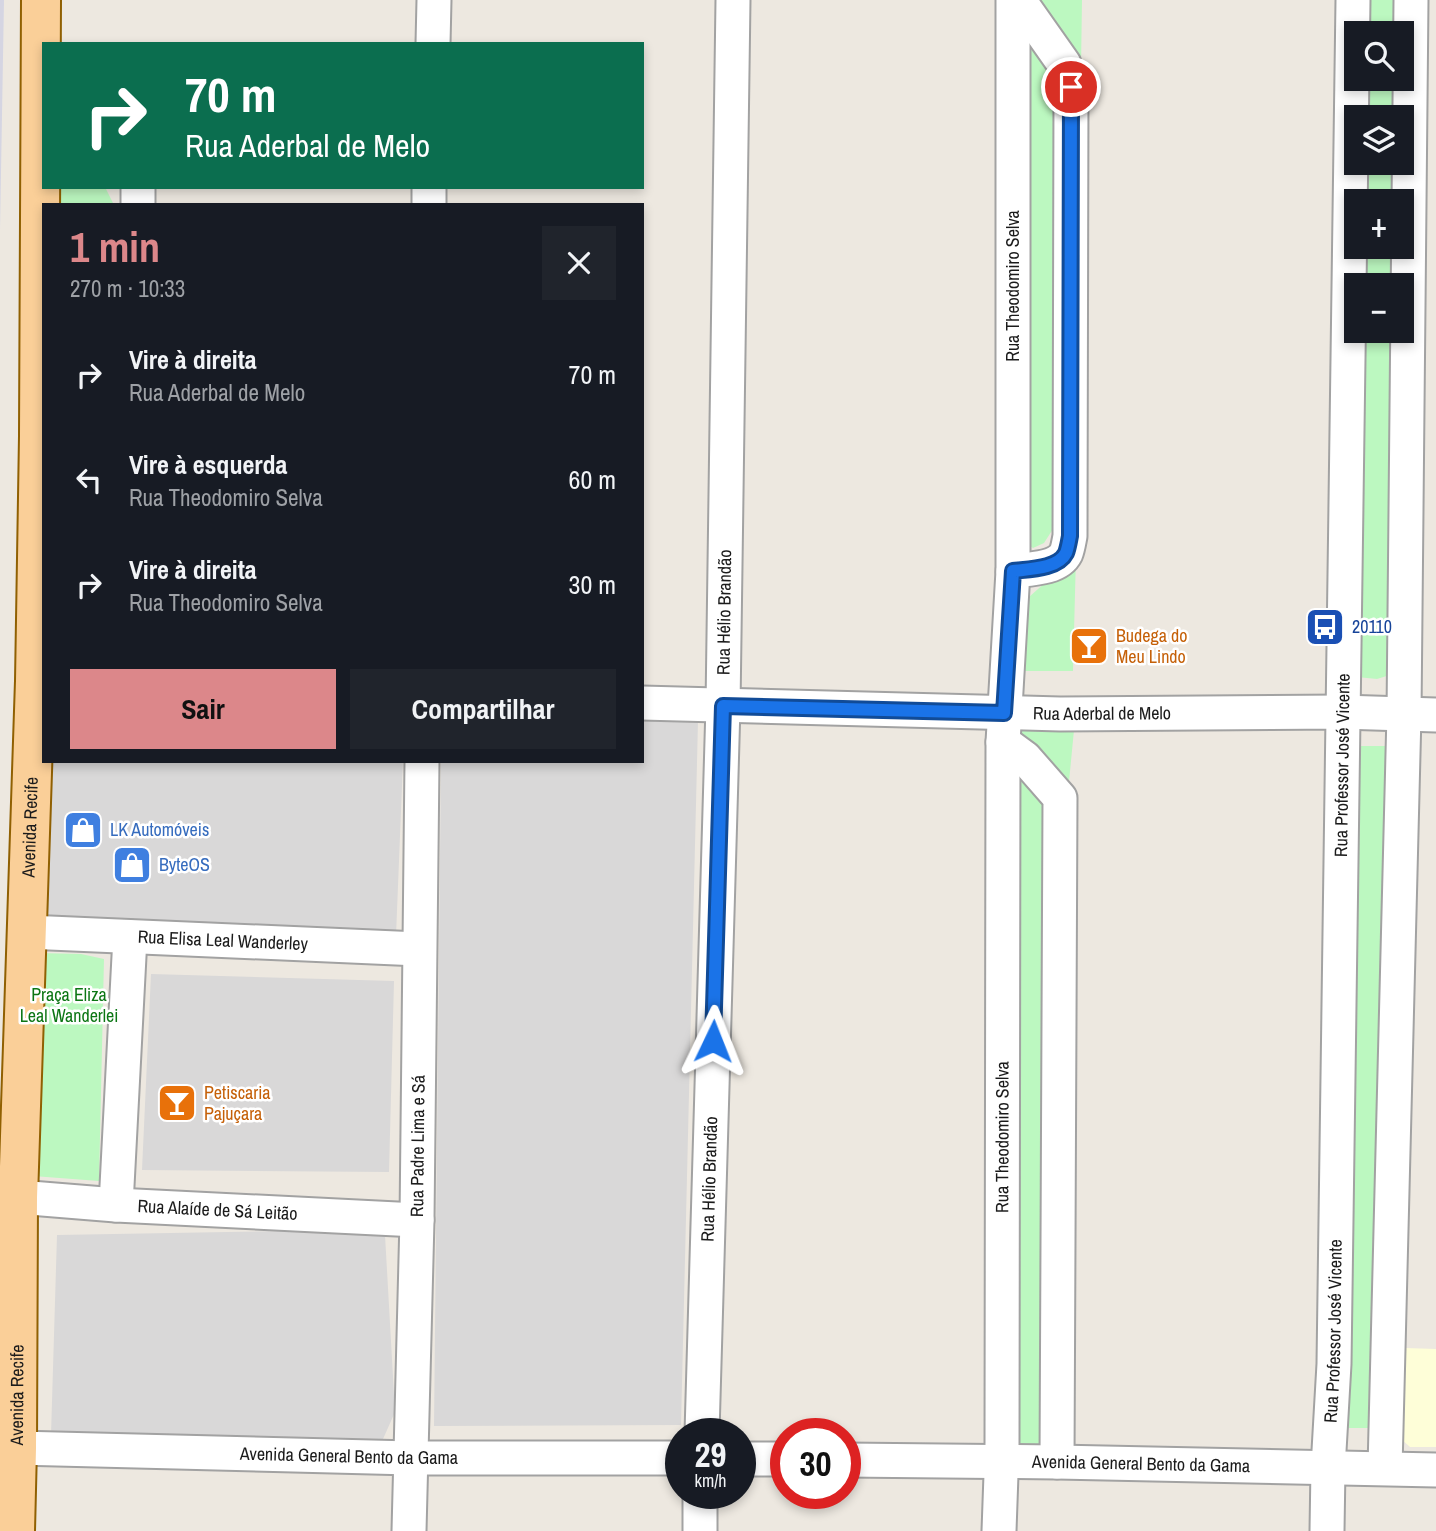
<!DOCTYPE html>
<html lang="pt">
<meta charset="utf-8">
<style>
body{margin:0;font-family:"Archivo Narrow",sans-serif;background:#20242c;color:#f1f3f6;height:100vh;display:flex;flex-direction:column;font-size:26px;white-space:nowrap}
*{box-sizing:border-box;margin:0}
p{font-size:23px;color:#9ea1a6}
.icon{flex:none;width:38px;height:38px;fill:none;stroke:currentColor;stroke-width:2;stroke-linecap:round;stroke-linejoin:round}
.map{position:relative;flex:1;overflow:hidden}
.details{position:absolute;left:42px;top:203px;width:602px;height:560px;display:flex;flex-direction:column;background:#171b24;border-radius:0px;box-shadow:0 4px 10px #0003}
.details>*{flex:none}
.hud{position:absolute;left:42px;top:42px;width:602px;height:147px;border-radius:0px;box-shadow:0 4px 10px #0003;background:#0b6e4f;color:#fff;overflow:hidden}
.buttons{position:absolute;left:1344px;top:21px;display:grid;gap:14px}
.buttons a{display:grid;place-items:center;width:70px;height:70px;border-radius:0px;background:#171b24;box-shadow:0 4px 10px #0003;font-size:35px}
.speed{position:absolute;left:665px;top:1418px;display:flex;gap:14px;font-size:35px;font-weight:700;text-align:center}
.speed>*{display:grid;place-content:center;width:91px;height:91px;border-radius:50%;background:#171b24;box-shadow:0 4px 10px #0003;line-height:1}
.speed small{font-size:18px;font-weight:400}
.speed .limit{border:10px solid #d22;background:#fff;color:#111}
.pin{position:absolute;display:grid;place-items:center;width:60px;height:60px;color:#fff;margin:-30px;border:4px solid #fff;border-radius:50%;box-shadow:0 2px 7px #0007}
.me{position:absolute;width:77px;margin:-38px;rotate:2deg;stroke-linejoin:round;filter:drop-shadow(0 0 5px #0008)}
.turn{display:flex;align-items:center;gap:24px;height:147px;padding:0 28px;font-size:32px}
.turn .icon{width:91px;height:91px;stroke-width:2.5}
.turn b{display:block;font-size:49px;line-height:60px}
.round{display:grid;place-items:center;flex:none;width:74px;height:74px;border-radius:0px;background:#20242c}
.overview{display:flex;align-items:center;justify-content:space-between;height:119px;padding:0 28px}
h1{font-size:42px;font-weight:700;line-height:52px;color:#dc878a}
.action{display:flex;gap:14px;margin-top:auto;padding:14px 28px}
.action a{flex:1;height:80px;border-radius:0px;background:#dc878a;color:#111;font-size:28px;font-weight:700;line-height:80px;text-align:center}
.action a+a{background:#20242c;color:#f1f3f6}
ul{padding:0;list-style:none}
li{display:flex;align-items:center;gap:21px;height:105px;padding:0 28px}
li div{flex:1}
li b{display:block;font-size:26px}
li em{font-style:normal}
.map>svg:first-child{display:block}
.residential{fill:#d9d8d8}
.education{fill:#fefed8}
.park{fill:#bcf8c0}
.plaza{fill:#d5d5e2}
.lines{fill:none;stroke-linecap:round;stroke-linejoin:round}
.minor-casing{stroke:#a2a2a2;stroke-width:37}
.primary-casing{stroke:#906002;stroke-width:42}
.minor{stroke:#fff;stroke-width:33}
.primary{stroke:#facf98;stroke-width:38}
.route-casing{stroke:#114b97;stroke-width:18}
.route{stroke:#1a73e8;stroke-width:12}
.labels{text-anchor:middle;stroke-width:5;stroke-linejoin:round;paint-order:stroke}
.street-label{font-size:18px;fill:#1b1b1b;stroke:#fff}
.transit-label{font-size:18px;fill:#164399;stroke:#fff;text-anchor:start}
.food-label{font-size:18px;fill:#c56008;stroke:#fff;text-anchor:start}
.shop-label{font-size:18px;fill:#366cbe;stroke:#fff;text-anchor:start}
.park-label{font-size:18px;fill:#0c7614;stroke:#fff}
</style>
<div class="map">
<svg width="1436" height="1531" viewBox="0 0 1436 1531">
<rect width="100%" height="100%" fill="#ede8e0"/>
<path class="residential" d="M642,719L698,721L681,1425L434,1426L441,761H642Z
M52,761H403L396,936L46,920Z
M151,974L394,981L389,1172L142,1170Z
M387,1229L385,1235L395,1412L383,1439L51,1435L57,1235Z"/>
<path class="education" d="M1405,1348L1436,1349V1447H1410L1401,1439Z"/>
<path class="park" d="M1034,0H1082L1081,68Z
M1357,0H1398V33H1357Z
M1017,15L1060,80L1053,529L1044,543L1033,548L1021,540Z
M1357,79H1397V117H1357Z
M1357,163H1397L1396,201H1357Z
M62,187H105L114,205H51Z
M1357,247H1396V285H1357Z
M1357,331H1396L1393,674L1377,679L1357,677Z
M1076,555L1073,671H1024L1013,667L1019,606Z
M1023,725L1074,730L1068,792L1017,732Z
M1349,746H1386L1368,1428H1344Z
M1015,757L1057,800L1053,1450L1008,1449Z
M37,953L81,954L104,959L99,1181L33,1176Z"/>
<path class="plaza" d="M0,0H4L0,230Z"/>
<g class="lines">
<g class="minor-casing">
<g id="minor">
<path d="M433,44L434,0"/>
<path d="M429,187V205"/>
<path d="M138,205V187"/>
<path d="M1013,571C1029,569 1058,569 1066,553C1068,548 1069,541 1070,536L1071,87L1064,64L1019,0"/>
<path id="s1" d="M642,703L1060,714L1342,712L1436,715"/>
<path d="M1003,742L1025,758L1060,798L1057,1462"/>
<path id="s2" d="M27,932L419,949"/>
<path id="s3" d="M18,1197L116,1205L417,1220"/>
<path d="M116,1205L130,937"/>
<path id="s4" d="M702,1433L723,706L733,0"/>
<path id="s5" d="M17,1448L411,1458H681"/>
<path d="M740,1459H786"/>
<path id="s6" d="M845,1460L1057,1462L1436,1470"/>
<path d="M1385,1468L1404,714L1411,0"/>
<path id="s7" d="M409,1531L417,1220L422,761"/>
<path d="M700,1531V1493"/>
<path id="s8" d="M999,1531L1002,1446L1003,742L1013,571V0"/>
<path id="s9" d="M1327,1531L1328,1468L1334,1364L1353,0"/>
</g>
</g>
<g class="primary-casing">
<g id="primary">
<path id="s10" d="M15,1531L17,1448L18,1197L35,681L39,436L41,0"/>
</g>
</g>
<use href="#minor" class="minor"/>
<use href="#primary" class="primary"/>
</g>
<g class="lines">
<g class="route-casing">
<path id="route" d="M713,1041L723,706L1004,713L1013,571C1029,569 1058,569 1066,553C1068,548 1069,541 1070,536L1071,87"/>
</g>
<use href="#route" class="route"/>
</g>
<defs>
<g id="bus-square" transform="scale(2.0125)"><rect x="-9" y="-9" width="18" height="18" rx="4" fill="#1a4fb4" stroke="#fff"/><path d="M-5-6H5V4H4V6H2V4H-2V6H-4V4H-5ZM-3.5-4V0h7V-4ZM-3.5 1.2v1.5H-2V1.2ZM2 1.2v1.5H3.5V1.2Z" fill="#fff"/></g>
<g id="bar-square" transform="scale(2.0125)"><rect x="-9" y="-9" width="18" height="18" rx="4" fill="#e8710a" stroke="#fff"/><path d="M-6-5H6L.8 .8V4.5H3.5V6h-7V4.5H-.8V.8Z" fill="#fff"/></g>
<g id="shop-square" transform="scale(2.0125)"><rect x="-9" y="-9" width="18" height="18" rx="4" fill="#3f7fe0" stroke="#fff"/><path d="M-5-2.5h2.3a2.7 3.5 0 0 1 5.4 0H5L5.5 6h-11ZM-1.5-2.5h3a1.5 2.3 0 0 0-3 0Z" fill="#fff"/></g>
</defs>
<g fill-rule="evenodd">
<use href="#bus-square" x="1325" y="627"/>
<use href="#bar-square" x="1089" y="646"/>
<use href="#shop-square" x="83" y="830"/>
<use href="#shop-square" x="132" y="865"/>
<use href="#bar-square" x="177" y="1103"/>
</g>
<g class="labels">
<g class="street-label">
<text transform="translate(1013 286) rotate(-90)" y="6">Rua Theodomiro Selva</text>
<text dy="6" stroke="none"><textPath href="#s4" startOffset="821">Rua Hélio Brandão</textPath></text>
<text dy="6" stroke="none"><textPath href="#s1" startOffset="460">Rua Aderbal de Melo</textPath></text>
<text dy="6" stroke="none"><textPath href="#s9" startOffset="766">Rua Professor José Vicente</textPath></text>
<text dy="6" stroke="none"><textPath href="#s10" startOffset="704">Avenida Recife</textPath></text>
<text dy="6" stroke="none"><textPath href="#s2" startOffset="196">Rua Elisa Leal Wanderley</textPath></text>
<text dy="6" stroke="none"><textPath href="#s8" startOffset="394">Rua Theodomiro Selva</textPath></text>
<text dy="6" stroke="none"><textPath href="#s7" startOffset="385">Rua Padre Lima e Sá</textPath></text>
<text dy="6" stroke="none"><textPath href="#s4" startOffset="254">Rua Hélio Brandão</textPath></text>
<text dy="6" stroke="none"><textPath href="#s3" startOffset="200">Rua Alaíde de Sá Leitão</textPath></text>
<text dy="6" stroke="none"><textPath href="#s9" startOffset="200">Rua Professor José Vicente</textPath></text>
<text dy="6" stroke="none"><textPath href="#s10" startOffset="136">Avenida Recife</textPath></text>
<text dy="6" stroke="none"><textPath href="#s5" startOffset="332">Avenida General Bento da Gama</textPath></text>
<text dy="6" stroke="none"><textPath href="#s6" startOffset="296">Avenida General Bento da Gama</textPath></text>
</g>
<g class="transit-label">
<text x="1352" y="633">20110</text>
</g>
<g class="food-label">
<text x="1116" y="642">Budega do<tspan x="1116" dy="21">Meu Lindo</tspan></text>
<text x="204" y="1099">Petiscaria<tspan x="204" dy="21">Pajuçara</tspan></text>
</g>
<g class="shop-label">
<text x="110" y="836">LK Automóveis</text>
<text x="159" y="871">ByteOS</text>
</g>
<g class="park-label">
<text x="69" y="1001">Praça Eliza<tspan x="69" dy="21">Leal Wanderlei</tspan></text>
</g>
</g>
</svg>
<div class="buttons">
<a><svg class="icon" aria-label="search" viewBox="0 0 24 24"><circle cx="10" cy="10" r="6"/><path d="M15 15l6 6"/></svg></a>
<a><svg class="icon" aria-label="layers" viewBox="0 0 24 24"><path d="M12 4l9 5-9 5-9-5zM3 14l9 5 9-5"/></svg></a>
<a>+</a>
<a>−</a>
</div>
<div class="speed"><div>29<small>km/h</small></div><div class="limit">30</div></div>
<div class="pin" style="left:1071px;top:87px;background:#d93025"><svg class="icon" aria-label="arrive" viewBox="0 0 24 24"><path d="M6 21V4h12l-3 4 3 4H6"/></svg></div>
<svg class="me" style="left:713px;top:1041px" viewBox="-20 -20 40 40"><path d="M0-17L14 15 0 8-14 15z" fill="#1a73e8" stroke="#fff" stroke-width="4"/></svg>
<div class="hud">
<div class="turn"><svg class="icon" aria-label="right" viewBox="0 0 24 24"><path d="M7 20v-9h11M14 6l5 5-5 5"/></svg><div><b>70 m</b>Rua Aderbal de Melo</div></div>
</div>
<section class="details">
<div class="overview"><div><h1>1 min</h1><p>270 m · 10:33</p></div><a class="round"><svg class="icon" aria-label="close" viewBox="0 0 24 24"><path d="M6 6l12 12M18 6L6 18"/></svg></a></div>
<ul>
<li><svg class="icon" aria-label="right" viewBox="0 0 24 24"><path d="M7 20v-9h11M14 6l5 5-5 5"/></svg><div><b>Vire à direita</b><p>Rua Aderbal de Melo</p></div><em>70 m</em></li>
<li><svg class="icon" aria-label="left" viewBox="0 0 24 24"><path d="M17 20v-9H6M10 6l-5 5 5 5"/></svg><div><b>Vire à esquerda</b><p>Rua Theodomiro Selva</p></div><em>60 m</em></li>
<li><svg class="icon" aria-label="right" viewBox="0 0 24 24"><path d="M7 20v-9h11M14 6l5 5-5 5"/></svg><div><b>Vire à direita</b><p>Rua Theodomiro Selva</p></div><em>30 m</em></li>
</ul>
<div class="action"><a>Sair</a><a>Compartilhar</a></div>
</section>
</div>
